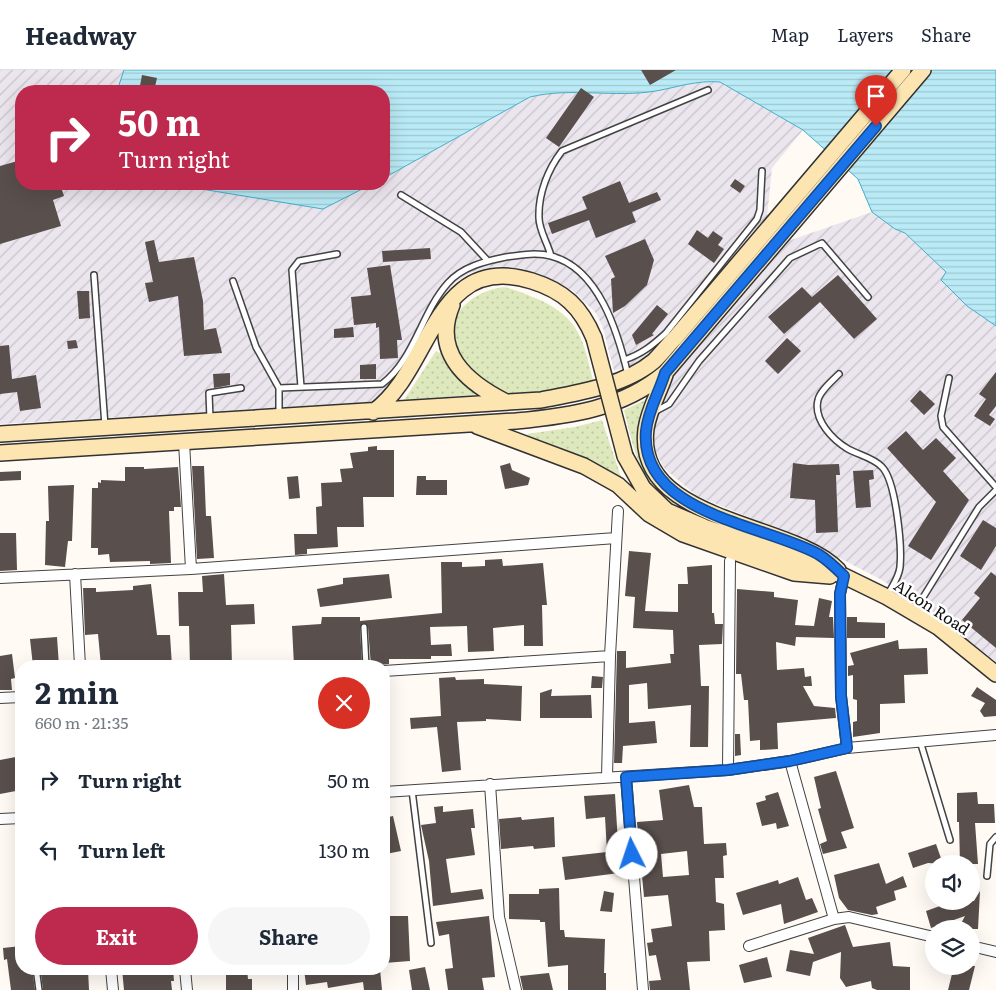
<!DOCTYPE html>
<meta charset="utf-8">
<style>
body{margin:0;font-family:Literata,serif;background:#f6f6f7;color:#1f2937;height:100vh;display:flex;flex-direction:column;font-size:19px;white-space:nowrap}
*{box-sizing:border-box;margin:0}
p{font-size:16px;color:#747a83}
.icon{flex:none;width:28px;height:28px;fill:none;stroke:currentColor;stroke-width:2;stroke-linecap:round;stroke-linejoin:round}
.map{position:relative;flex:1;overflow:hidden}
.panel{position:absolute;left:15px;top:590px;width:375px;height:315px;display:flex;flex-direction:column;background:#fff;border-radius:20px;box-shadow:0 5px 20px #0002}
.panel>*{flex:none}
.top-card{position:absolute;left:15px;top:15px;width:375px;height:105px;border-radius:20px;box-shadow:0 5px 20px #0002;background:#be2a4e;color:#fff;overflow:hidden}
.fabs{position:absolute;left:925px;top:785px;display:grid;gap:10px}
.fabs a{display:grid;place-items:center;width:55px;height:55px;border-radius:50%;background:#fff;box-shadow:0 5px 20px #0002;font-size:25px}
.pin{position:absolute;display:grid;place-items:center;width:42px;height:42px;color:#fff;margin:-51px -21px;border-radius:50% 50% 50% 0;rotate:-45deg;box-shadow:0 0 5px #0007}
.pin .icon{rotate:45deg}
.me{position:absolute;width:55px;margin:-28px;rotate:356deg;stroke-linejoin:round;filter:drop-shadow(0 0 4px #0008)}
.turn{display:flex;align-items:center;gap:18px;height:105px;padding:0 20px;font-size:22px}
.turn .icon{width:65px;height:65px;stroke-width:2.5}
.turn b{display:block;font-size:35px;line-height:42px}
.round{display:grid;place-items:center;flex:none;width:52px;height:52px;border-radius:26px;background:#f6f6f7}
.head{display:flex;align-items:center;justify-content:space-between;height:85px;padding:0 20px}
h1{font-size:30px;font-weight:700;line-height:38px}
.button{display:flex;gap:10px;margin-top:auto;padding:10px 20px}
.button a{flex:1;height:58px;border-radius:30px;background:#be2a4e;color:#fff;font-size:20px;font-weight:700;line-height:58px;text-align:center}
.button a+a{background:#f6f6f7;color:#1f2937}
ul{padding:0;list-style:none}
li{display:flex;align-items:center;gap:15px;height:70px;padding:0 20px}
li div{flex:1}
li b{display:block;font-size:19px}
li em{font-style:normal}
header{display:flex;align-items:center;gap:30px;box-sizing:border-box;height:70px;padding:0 25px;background:#fff;border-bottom:1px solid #e0e1e3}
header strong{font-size:24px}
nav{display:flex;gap:28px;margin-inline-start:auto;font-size:18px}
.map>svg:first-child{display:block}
.industrial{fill:url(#industrial-furrows)}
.grass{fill:url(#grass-dots)}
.water{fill:url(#water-rules);stroke:#42afcb}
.building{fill:#594f4d;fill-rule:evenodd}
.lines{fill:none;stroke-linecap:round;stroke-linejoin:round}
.lane-casing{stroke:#434343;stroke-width:8}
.street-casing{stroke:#434343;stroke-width:12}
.secondary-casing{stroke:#323232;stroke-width:18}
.lane{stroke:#fff;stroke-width:5}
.street{stroke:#fff;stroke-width:10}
.secondary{stroke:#fde5b1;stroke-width:15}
.secondary-bridge-casing{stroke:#323232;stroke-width:18;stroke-linecap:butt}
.secondary-bridge{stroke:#fde5b1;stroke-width:15}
.route-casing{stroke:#114b97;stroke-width:12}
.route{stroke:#1a73e8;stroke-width:9}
.labels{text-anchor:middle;stroke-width:5;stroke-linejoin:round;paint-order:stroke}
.street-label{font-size:16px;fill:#101010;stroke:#fff}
</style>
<header>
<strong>Headway</strong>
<nav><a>Map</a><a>Layers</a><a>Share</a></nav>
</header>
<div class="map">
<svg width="996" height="920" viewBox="0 0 996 920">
<defs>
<pattern id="industrial-furrows" width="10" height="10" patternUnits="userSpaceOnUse" patternTransform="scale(1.25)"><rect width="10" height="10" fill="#ebe5ee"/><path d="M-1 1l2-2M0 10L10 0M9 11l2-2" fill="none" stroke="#c8c3cb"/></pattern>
<pattern id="grass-dots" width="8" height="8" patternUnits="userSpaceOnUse" patternTransform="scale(1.25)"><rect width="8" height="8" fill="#dde9bd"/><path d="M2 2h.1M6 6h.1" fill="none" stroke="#bdc7a1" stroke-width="1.8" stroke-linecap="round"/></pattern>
<pattern id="water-rules" width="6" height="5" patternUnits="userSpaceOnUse" patternTransform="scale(1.25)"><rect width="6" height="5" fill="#b9eaf5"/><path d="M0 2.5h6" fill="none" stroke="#9ec8d1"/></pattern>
</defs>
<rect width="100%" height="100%" fill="#fffaf4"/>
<path class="industrial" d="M0,0H124L117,21H21V114H185L195,118L323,139L372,114H384V108L530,27L549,22L630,23L705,10L720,12L803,60L772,98L767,147L659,278L636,294L614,301L603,258L596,243L572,220L524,199L496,196L472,202L454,213L437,236L413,283L387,322L373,332L0,354Z
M872,142L895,159L905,163L947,203L941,210L996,256V592L925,537L880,509L805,470L697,426L664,398L656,382L652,354L668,315L676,303L788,171Z"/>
<path class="grass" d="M504,217C517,220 528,225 540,230C580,249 583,270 593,310C573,318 524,328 503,322C493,319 485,311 478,305C469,297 458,288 454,276C444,243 476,220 504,217Z
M436,281L442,284L475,325L404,330Z
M647,329L649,333L643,387L703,446C645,435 636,389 624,340Z
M602,350L623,413L531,369L527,364L575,357Z"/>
<path class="water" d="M124,0H996V256L967,236L941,210L946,202L905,163L895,159L872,142L858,109L803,60L720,12C697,10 678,17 656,21C614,28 571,17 530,27L384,108V21H117Z
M185,114H372L323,139L195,118Z"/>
<path class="building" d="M641,0H676L650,15Z
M142,5L157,8L154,21H139Z
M581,18L594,27L559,77L546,68Z
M21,90V114H60L64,126L53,130L61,156L0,174V96Z
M735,109L745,116L740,123L730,116Z
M620,111L629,133L657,122L661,130L632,142L636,152L596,168L589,150L552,164L548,153L587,139L582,127Z
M697,160L708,168L713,161L723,168L718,175L724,179L714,193L688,174Z
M645,169L654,190L647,215L625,236L613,243L611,209L615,207L605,186Z
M154,170L159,192L194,187L203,231L204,260L216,258L222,283L184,286L178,226L149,232L145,213L153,212L145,172Z
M430,178L431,189L383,192L382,181Z
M390,195L402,270H397L398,288L380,289L379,257L376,258V253L354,255L351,227L371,225L367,198Z
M838,205L877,249L854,269L820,232L784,264L768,247L802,217L812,227Z
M77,221H89L90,248L79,249Z
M657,235L668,244L652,264L654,265L636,275L632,265Z
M353,257L354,267L334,268V259Z
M787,268L801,281L778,304L765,291Z
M76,270L78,278L68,279L67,271Z
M9,275L12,309L36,305L41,338L20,341L17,322L0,324V276Z
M376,294V309H360V295Z
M996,302V336L989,345L995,349L990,356L974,346L986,329L979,324Z
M230,303V315L214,318L213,304Z
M920,320L935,334L924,345L910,331Z
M906,361L923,380L936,368L956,388L943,401L969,430L931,490L908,476L936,432L887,378Z
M377,376V380H394V427H363L364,457H337L338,477L307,479V484L295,485L294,464H317L316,437L322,436L321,413L342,412L340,399L353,398L350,383L368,381V377Z
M510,393L512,400L530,408L528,415L505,419L500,396Z
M793,393L808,395L839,394L840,405H836L838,462L816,463L815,430L790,428Z
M192,396H204L206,446H211L214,488L197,489Z
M125,397H144V399L178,397L181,437H174V441H169L171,493L150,494V491L110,492L109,484L98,485V478H91L92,418H98V412L101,413V410L125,411Z
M873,400L874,409L869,410L871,437L856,438L853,401Z
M21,401V410L0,411V402Z
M298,406L300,428L289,429L287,407Z
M417,406H426V410H447V425H416Z
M74,415L72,471H68L65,497L45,495L46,451H49L48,416Z
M983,450L996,458V476L981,500L960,486Z
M0,463H16L17,500L0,501Z
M629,481L651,483L645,541L678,542V514H688L687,497L712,495V543H714L715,554H723L722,574L699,575L701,616H709L708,677H690L691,635L648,639L647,613L629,615V653L655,651L657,673L623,676L622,693H614L617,581H626V598L671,593L670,584H674L673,560L633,558L635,527L625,526Z
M502,489L503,496L543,493L547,535H542L543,576H524V555L493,558L494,581L468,582L467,556L430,557L431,575L451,574L452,586H431V589H389V594L371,596L368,557L363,553L360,557L362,596H341V592L294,596L292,556L321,554L322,547H360V551L442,543L441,492H462V497L485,496V490Z
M991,502L996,506V578L962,550L980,528L974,523Z
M224,504L226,535L254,534L255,554L231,555L232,596H190L189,556H179L178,522H203L202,506Z
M389,504L392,528L320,537L317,519L343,514V508Z
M151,514L157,565H170L172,596H132V594L101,596L98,564L85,565L83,518H96V522L133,520V516Z
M737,519L774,522V527L798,530L795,555L814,556L819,528L832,531L829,547H833L834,568L796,567L795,576L776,572L777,600L804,598L805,607L811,606L812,616H803L814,636L835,638L836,648L777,653L778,679L760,680V670L750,671L748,630H744L741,604H736Z
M847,547H857V552L885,553V568H847Z
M57,567L59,596H33L30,569Z
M898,570L899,579L927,578L928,604L904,605L905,633L880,634V663L853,667V652L857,651V630L853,629V605L848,606V596L854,595L850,583Z
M12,584L15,608L11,609L12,620H0V586Z
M592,606L603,607L602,618H591Z
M455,607L456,610L484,609V614L522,616L521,651L486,649V651L457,652L461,700L442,702L437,657L411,659L410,648L441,646L439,608Z
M977,617L996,630V646L984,647L980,641L985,633L971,626Z
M552,619L551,626L591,625L592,648H540V623Z
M735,664H740L741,685L735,686Z
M21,686V720L0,724V690Z
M836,701L854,758L841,762L847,778L823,784L820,774L827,771L818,739L821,738L814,707Z
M689,715L694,737H702L704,774L726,773L727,785L723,786L724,808H715L716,832L724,834L725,860L709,861L710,891L687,892L690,920H650L649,911L661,910L656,885L649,886L647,873L653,872L651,859L672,856L668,825L644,827L637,752L663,750L659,720ZM687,781L689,805L663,807L661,784Z
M778,722L789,756L777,759L776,753L762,756L756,733L766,730L765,726Z
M977,722L978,734H994L995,753H975L978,794H960L959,752H957V723Z
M615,724L619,790L626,789L627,800L618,801L619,803L565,810L562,787L607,782L605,747L586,749L584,726Z
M443,736V742L473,739L475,758H471L475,785L446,789L451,823L482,819L484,829L433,836L429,791L421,755L436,753L434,737Z
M393,746L401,781L386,784L384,780V769H386L384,748Z
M521,747L522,750L554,747L555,777L534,779L533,776L501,779L499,749Z
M936,774L943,794L928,793L913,798L908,783Z
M879,793L886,814L903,806L907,817L894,821L896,830L876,837L878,844L872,845L848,840L839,828L834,805Z
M798,807L806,830L812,828L818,842L784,854L781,834L743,845L736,823L778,810L779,814Z
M559,818L560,860H564L565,867L605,869L604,903H606V920H568V895L548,897L545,852H540V850L509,849V824H539V819Z
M604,821L614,823L612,842L600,841Z
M980,821L978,859H958L965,846L931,858L926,841L954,831H974Z
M384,846H408L410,891L384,893Z
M489,846L495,907L482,908L484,920H448L445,899L453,898L449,864L439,866L436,852Z
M845,855L853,877L890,872L893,896L910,897V920H877L872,918L871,911L846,917L840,908L841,882L813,892L810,906L786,901L790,880L814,884L808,868Z
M21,876V899H88L89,920H43L41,904L37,901L33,905L35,920H11L7,889L4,890L3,878Z
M767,887L772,907L744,913L739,895Z
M954,896H975L969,920H948Z
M425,897L430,920H412L409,900Z
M122,899H173L174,911H171L172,920H124Z
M226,899H247L248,909H252V920H226Z
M304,899H380L382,920H364L363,912L328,918L327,912L306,915Z
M549,903L553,920H523L520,906Z"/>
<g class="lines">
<g class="lane-casing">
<path id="lane" d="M401,125L461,162L487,190
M551,186C548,174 539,160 539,148C538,124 548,99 562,81L708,20
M94,205L105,356
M233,211L256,277L279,318V345
M624,290C642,284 653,275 666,263L757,149L760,140L762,101
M839,304C832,311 820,321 818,330C813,350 833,370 848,379C859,385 874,388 882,397C896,411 902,476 900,497C899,507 893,515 888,524
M949,308L941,346L943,357L996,417
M301,317L292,200L299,191L337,184
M279,318L382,314C415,289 421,243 448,213C462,197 485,191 506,187C520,185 537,182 551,186C599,198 618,263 628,305
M654,342L669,334L699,291L790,188L822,173L868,227
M210,349L209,323L241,318
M914,542L979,437L996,420
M364,557L366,596
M920,671L950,770
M412,720L431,873
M987,806L990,774L996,767
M37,905L39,920"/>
</g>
<g class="street-casing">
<path id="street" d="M184,372L191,499
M75,504L80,596
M844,506L840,524L841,626L847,678
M0,508L191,499L616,468
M384,601L610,586
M0,628L21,627
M790,691L834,849
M728,700L730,491
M607,707L610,586L618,441
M626,707L643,920
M490,714L499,847L516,920
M384,722L728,700L790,691L847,678L996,665
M0,749L21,748
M749,876L834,849L849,847L934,867
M971,876L996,882
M111,899L113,920
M185,899L187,920
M293,899V920"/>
</g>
<g class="secondary-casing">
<path id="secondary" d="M452,235C432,282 466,312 506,332
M665,305C659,323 649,339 646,359C634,453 793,452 838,500
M373,342C433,300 433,180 532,211C564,221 581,237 594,268
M477,356L584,396L618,415L649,444L683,464L794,503L830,506
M0,364L541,330C577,323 624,316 654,291C661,284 668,275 675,268L903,0
M0,383L516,351C570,346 622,339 665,303L923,0
M625,386L643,418L667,441L704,457L844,506L887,527L938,557L996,604"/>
</g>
<use href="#lane" class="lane"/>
<use href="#street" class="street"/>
<use href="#secondary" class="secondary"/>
<g class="secondary-bridge-casing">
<path id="secondary-bridge" d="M594,268L625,386"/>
</g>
<use href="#secondary-bridge" class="secondary-bridge"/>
</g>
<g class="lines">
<g class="route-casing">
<path id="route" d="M632,784L626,707L728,700L790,691L847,678L841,626L840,524L844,506C836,498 828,490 818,484C766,455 639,444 646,361C648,340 659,323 665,303L876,56"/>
</g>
<use href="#route" class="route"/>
</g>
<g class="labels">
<g class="street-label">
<text transform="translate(932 537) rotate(33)" y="6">Alcon Road</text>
</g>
</g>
</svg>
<div class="fabs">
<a><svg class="icon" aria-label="sound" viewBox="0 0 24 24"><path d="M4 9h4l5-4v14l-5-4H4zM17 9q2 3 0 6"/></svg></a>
<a><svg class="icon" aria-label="layers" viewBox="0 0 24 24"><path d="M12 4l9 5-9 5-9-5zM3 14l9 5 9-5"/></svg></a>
</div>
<div class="pin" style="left:876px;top:56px;background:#d93025"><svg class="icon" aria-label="arrive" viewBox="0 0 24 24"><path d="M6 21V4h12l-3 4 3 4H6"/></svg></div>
<svg class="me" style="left:632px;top:784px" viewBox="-20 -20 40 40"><circle r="19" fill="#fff"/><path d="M0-13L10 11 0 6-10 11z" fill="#1a73e8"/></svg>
<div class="top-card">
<div class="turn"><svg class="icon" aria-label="right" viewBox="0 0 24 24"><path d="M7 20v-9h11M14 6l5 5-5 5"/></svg><div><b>50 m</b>Turn right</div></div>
</div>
<section class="panel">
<div class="head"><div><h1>2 min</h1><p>660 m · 21:35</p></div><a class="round" style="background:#d93025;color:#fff"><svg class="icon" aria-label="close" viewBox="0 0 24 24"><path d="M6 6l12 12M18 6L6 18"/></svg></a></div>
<ul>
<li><svg class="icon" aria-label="right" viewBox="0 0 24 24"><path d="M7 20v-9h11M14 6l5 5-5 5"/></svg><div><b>Turn right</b></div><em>50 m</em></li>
<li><svg class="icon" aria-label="left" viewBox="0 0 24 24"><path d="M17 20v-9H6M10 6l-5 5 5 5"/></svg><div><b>Turn left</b></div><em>130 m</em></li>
</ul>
<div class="button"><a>Exit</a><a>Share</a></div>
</section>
</div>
